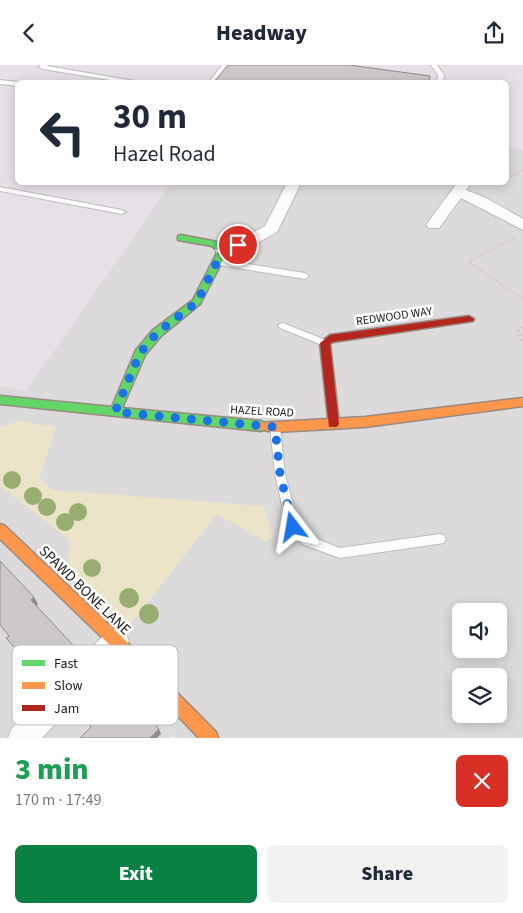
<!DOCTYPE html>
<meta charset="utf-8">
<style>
body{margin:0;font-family:"Source Sans 3",sans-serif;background:#f2f2f3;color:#1f2937;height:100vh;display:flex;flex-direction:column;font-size:19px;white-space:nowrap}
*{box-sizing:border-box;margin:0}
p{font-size:16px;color:#747a83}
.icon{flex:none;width:28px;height:28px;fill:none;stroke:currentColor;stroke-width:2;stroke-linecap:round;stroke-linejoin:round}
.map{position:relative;height:673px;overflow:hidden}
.drawer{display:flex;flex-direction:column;background:#fff;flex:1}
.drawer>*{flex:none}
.top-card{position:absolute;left:15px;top:15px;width:494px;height:105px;border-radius:8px;box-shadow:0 2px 12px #0003;background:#fff;color:#1f2937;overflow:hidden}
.tools{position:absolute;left:452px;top:538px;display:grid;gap:10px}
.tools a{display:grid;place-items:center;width:55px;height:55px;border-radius:8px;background:#fff;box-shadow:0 2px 12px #0003;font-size:25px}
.pin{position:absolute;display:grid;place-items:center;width:42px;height:42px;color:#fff;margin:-21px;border:2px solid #fff;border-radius:50%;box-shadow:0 1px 5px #0007}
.me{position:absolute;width:55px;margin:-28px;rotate:346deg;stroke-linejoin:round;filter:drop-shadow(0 0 4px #0008)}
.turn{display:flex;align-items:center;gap:18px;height:105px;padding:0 15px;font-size:22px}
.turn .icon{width:65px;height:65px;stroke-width:2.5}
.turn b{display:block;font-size:35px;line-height:42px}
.round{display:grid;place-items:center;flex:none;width:52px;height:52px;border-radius:8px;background:#f2f2f3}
.headline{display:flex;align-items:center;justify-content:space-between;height:85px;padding:0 15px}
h1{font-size:30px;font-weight:800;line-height:38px;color:#1e9e55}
.cta{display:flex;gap:10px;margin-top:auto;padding:10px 15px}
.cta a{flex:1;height:58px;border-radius:8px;background:#0b8043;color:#fff;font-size:20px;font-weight:800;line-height:58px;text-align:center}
.cta a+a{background:#f2f2f3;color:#1f2937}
header{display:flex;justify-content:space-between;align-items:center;height:65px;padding:0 15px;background:#fff;font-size:22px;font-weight:800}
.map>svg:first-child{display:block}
.residential{fill:#dddadb;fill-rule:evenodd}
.industrial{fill:#e7e0e9}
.religious{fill:#dcdada}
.grass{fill:#ebe4c9}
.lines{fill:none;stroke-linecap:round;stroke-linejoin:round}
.lane-casing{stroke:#bebcbc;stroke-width:2}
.street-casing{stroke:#bebcbc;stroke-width:2}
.fast-casing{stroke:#998a80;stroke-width:3}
.slow-casing{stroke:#998a80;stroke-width:3}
.jam-casing{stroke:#998a80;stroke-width:3}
.path-far2{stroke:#d7c8d0;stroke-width:2;stroke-dasharray:2 2;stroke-linecap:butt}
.path-far1{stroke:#d7c8d0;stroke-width:2.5;stroke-dasharray:2 2;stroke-linecap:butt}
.path{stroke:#d7c8d0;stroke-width:3;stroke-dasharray:2.5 2.5;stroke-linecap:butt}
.lane{fill:#fcfcfc;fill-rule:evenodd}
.street{fill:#fcfcfc;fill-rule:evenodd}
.fast{fill:#63d668;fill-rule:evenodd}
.slow{fill:#ff974d;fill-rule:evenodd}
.jam{fill:#b3261e;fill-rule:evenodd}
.tree{fill:#98ae71}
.shaded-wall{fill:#908c8d}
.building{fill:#cdc8c9;stroke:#908c8d}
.route{stroke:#1a73e8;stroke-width:9;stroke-dasharray:0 16.2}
.labels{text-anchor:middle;stroke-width:5;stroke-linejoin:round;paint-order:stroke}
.street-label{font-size:12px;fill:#202020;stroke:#fff}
.near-street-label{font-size:15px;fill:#202020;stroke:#fff}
.key{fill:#fff;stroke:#bcbcbc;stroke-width:1}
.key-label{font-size:14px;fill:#202020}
</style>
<header><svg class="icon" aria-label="back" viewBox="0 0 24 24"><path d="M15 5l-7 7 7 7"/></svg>Headway<svg class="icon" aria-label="share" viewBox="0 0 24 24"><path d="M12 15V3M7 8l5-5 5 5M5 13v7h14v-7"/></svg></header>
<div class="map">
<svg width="523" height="673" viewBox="0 0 523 673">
<rect width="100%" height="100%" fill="#eee9e9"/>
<path class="residential" d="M506,81L523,84V673H176L173,670L170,673H0V321L26,325L171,118H506ZM461,546H499V584H461ZM461,611H499V649H461Z"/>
<path class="industrial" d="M0,0H523V84L506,81V18H18V118H171L26,326L0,321Z"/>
<path class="religious" d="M43,627L81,668L76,673H0V648L6,642L16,653Z"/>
<path class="grass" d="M18,356L56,362L40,410L41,415L52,425L264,441L272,472L266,476L217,449L126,565L67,506L71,476L0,421V362Z"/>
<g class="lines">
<g class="lane-casing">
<path id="lane" d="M41,0H48L47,1L146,18H129L42,4L39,2Z
M222,0H228L214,18H208Z
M431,0H437L444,10L443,18H437L438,10Z
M0,15L18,17L19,18H18V21L0,19Z
M0,122L122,145L126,147L122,149L0,126Z
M216,194L305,208L309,211L305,214L213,199L212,197Z
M283,258L328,276L330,278L328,280H322L280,263L278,261L280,259Z
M275,358L279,359L280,362L285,409L298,459L312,472L340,483L440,469L444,470L446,474L444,478L340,493L304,480L289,466L287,462L275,409L270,362L271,359Z"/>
</g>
<g class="street-casing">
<path id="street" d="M287,118H301L277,167L259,177L229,189H217L215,185L217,181L247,171L265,161Z
M457,118H471L466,125L486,133L523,154V165L461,133L439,163H429L426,160Z
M116,563L125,567L129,576L125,585L42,673H8L12,663L107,567Z"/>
</g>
<g class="fast-casing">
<path id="fast" d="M181,170L218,177L228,185L200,239L161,271L145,290L122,343L261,356L265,358L267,361L265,364L261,366L0,339V331L112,342L136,285L153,265L193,235L218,186L212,181L178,175V171Z"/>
</g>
<g class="slow-casing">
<path id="slow" d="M523,333V341L365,362L275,367L257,364L255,361L257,358L365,352Z
M0,459L5,461L121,571L216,667L218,673H199L111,581L0,474Z"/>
</g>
<g class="jam-casing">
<path id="jam" d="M469,251L474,254L473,256L333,277L330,279L339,359L337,362H329L320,278L330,270Z"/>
</g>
<path class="path-far2" d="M506,110L513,111L523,104"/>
<path class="path-far1" d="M514,173L469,197L523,234"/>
<path class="path" d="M523,262L518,266L523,276"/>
<use href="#lane" class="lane"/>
<use href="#street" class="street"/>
<use href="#fast" class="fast"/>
<use href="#slow" class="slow"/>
<use href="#jam" class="jam"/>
</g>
<g class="tree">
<circle cx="12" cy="415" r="9"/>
<circle cx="33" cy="431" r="9"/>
<circle cx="47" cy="442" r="9"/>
<circle cx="78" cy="447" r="9"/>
<circle cx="65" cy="457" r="9"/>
<circle cx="92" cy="503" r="9"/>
<circle cx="129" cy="533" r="10"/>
<circle cx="149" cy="549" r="10"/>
</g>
<path class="shaded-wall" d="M34,532L38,539L36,542L31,535Z
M73,580L77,586L44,617L40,611Z
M159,664L161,669L157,673H150Z"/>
<path class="building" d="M228,0H349L430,11L428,18H213Z
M0,496L34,532L31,535L73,580L40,611L6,573L9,571L0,560Z
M120,622L159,664L150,673H80L91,662L86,656Z"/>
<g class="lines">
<path class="route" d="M238,180L223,185L197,237L157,268L140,288L115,347L275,362L280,409L293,462"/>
</g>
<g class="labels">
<g class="street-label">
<text transform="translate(394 251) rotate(-8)" y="4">REDWOOD WAY</text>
<text transform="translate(262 346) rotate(3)" y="4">HAZEL ROAD</text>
</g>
<g class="near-street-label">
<text transform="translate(85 525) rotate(44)" y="5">SPAWD BONE LANE</text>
</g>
</g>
<rect x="12" y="580" width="166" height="80" rx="8" class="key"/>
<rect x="22" y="595" width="23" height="6" fill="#63d668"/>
<rect x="22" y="617" width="23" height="7" fill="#ff974d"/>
<rect x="22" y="640" width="23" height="6" fill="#b3261e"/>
<g class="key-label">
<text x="54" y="603">Fast</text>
<text x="54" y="625">Slow</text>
<text x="54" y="648">Jam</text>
</g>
</svg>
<div class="tools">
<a><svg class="icon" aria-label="sound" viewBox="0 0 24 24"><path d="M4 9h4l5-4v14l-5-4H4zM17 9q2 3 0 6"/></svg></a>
<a><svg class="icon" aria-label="layers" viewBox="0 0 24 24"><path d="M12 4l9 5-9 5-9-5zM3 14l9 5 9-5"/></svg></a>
</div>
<div class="pin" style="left:238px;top:180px;background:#d93025"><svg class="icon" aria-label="arrive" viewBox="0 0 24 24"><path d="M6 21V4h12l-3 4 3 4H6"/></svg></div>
<svg class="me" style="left:293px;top:462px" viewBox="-20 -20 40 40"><path d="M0-17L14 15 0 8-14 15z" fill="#1a73e8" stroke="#fff" stroke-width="4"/></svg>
<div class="top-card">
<div class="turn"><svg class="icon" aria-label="left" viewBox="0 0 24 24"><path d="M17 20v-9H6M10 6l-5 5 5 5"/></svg><div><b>30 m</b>Hazel Road</div></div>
</div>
</div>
<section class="drawer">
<div class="headline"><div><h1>3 min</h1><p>170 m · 17:49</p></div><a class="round" style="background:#d93025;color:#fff"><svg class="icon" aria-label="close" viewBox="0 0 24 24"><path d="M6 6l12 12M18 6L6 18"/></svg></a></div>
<div class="cta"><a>Exit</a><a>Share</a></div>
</section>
